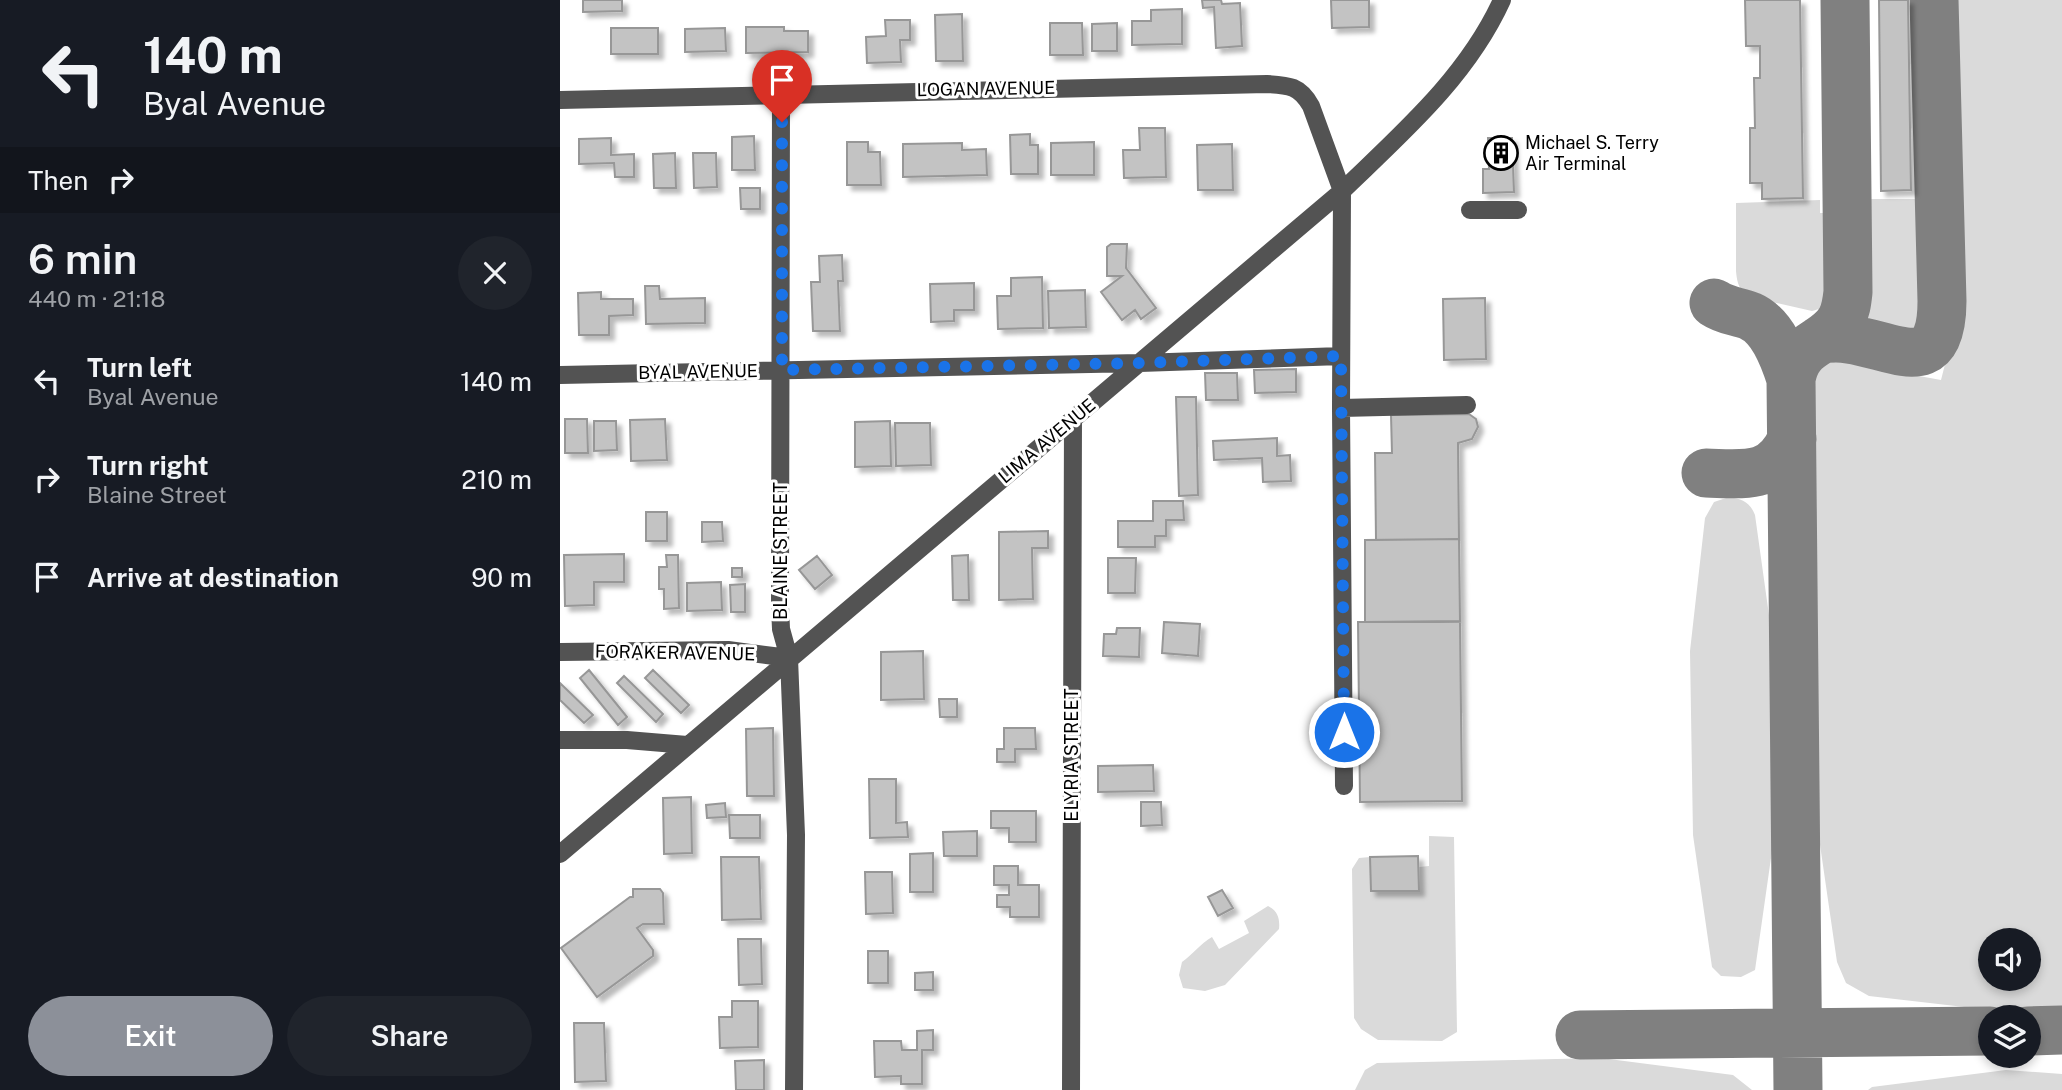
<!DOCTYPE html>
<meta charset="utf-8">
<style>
body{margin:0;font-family:"Public Sans",sans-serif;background:#20242c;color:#f1f3f6;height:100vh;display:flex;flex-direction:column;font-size:26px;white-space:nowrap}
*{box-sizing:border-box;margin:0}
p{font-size:23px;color:#9ea1a6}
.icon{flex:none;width:38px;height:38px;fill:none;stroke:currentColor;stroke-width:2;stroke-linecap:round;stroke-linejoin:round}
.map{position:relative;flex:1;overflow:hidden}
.drawer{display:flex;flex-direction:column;background:#171b24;width:560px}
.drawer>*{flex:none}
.banner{background:#171b24;color:#f1f3f6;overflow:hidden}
.tools{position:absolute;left:1418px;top:928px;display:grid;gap:14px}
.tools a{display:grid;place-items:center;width:63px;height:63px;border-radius:50%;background:#171b24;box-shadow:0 4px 10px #0003;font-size:35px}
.pin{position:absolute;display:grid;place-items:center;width:60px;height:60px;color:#fff;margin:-72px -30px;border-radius:50% 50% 50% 0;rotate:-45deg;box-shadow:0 0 7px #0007}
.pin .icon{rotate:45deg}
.me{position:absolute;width:77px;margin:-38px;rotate:0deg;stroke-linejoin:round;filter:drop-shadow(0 0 5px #0008)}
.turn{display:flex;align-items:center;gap:24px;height:147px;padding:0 28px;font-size:32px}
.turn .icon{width:91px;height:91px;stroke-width:2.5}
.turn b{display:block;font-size:49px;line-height:60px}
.then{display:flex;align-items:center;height:66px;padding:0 28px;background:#0003;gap:14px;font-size:26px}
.round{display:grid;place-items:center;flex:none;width:74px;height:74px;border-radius:37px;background:#20242c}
.summary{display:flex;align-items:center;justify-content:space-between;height:119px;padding:0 28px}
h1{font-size:42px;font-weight:600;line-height:52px}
.cta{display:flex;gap:14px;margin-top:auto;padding:14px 28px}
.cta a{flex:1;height:80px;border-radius:42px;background:#8c9099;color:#fff;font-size:28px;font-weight:600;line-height:80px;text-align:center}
.cta a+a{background:#20242c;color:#f1f3f6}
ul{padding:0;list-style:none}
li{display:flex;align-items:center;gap:21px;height:98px;padding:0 28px}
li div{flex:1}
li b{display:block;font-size:26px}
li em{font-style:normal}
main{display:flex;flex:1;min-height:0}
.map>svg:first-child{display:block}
.green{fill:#dadada;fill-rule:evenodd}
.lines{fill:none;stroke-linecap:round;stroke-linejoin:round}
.taxiway{stroke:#808080;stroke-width:49}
.building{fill:#c3c3c3;stroke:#979797;stroke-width:2;filter:url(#shadow)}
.minor{stroke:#535353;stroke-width:18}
.route{stroke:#1a73e8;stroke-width:12;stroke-dasharray:0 21.6}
.labels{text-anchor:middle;stroke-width:6;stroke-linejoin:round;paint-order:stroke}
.street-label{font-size:18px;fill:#000;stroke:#fff}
.poi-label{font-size:18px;fill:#000;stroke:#fff;text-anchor:start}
</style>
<main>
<section class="drawer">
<div class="banner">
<div class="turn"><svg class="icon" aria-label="left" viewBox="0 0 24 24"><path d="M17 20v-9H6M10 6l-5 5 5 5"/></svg><div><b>140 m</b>Byal Avenue</div></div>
<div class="then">Then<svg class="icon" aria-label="right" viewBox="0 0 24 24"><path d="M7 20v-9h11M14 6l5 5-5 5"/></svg></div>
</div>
<div class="summary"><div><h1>6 min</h1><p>440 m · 21:18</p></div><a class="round"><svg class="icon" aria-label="close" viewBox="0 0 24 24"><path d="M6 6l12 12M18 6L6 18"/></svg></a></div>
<ul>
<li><svg class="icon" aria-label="left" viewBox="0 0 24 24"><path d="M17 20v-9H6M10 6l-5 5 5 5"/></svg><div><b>Turn left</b><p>Byal Avenue</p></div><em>140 m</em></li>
<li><svg class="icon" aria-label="right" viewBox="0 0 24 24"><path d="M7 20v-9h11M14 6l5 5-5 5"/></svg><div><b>Turn right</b><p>Blaine Street</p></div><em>210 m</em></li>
<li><svg class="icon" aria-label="arrive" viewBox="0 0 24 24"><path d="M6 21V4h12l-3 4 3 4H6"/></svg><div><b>Arrive at destination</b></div><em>90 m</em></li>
</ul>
<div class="cta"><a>Exit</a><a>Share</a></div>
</section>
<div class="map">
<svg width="1502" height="1090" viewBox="0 0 1502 1090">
<defs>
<filter id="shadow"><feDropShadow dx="5" dy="5" stdDeviation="2" flood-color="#0004"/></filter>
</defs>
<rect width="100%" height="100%" fill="#fff"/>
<path class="green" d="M1390,0H1502V1010L1439,1011L1309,996L1286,983L1277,962L1258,831L1251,374L1259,366L1277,361L1381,380L1394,329ZM1430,940H1468V978H1430Z
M1297,199H1366L1368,326L1366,332L1362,334L1313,324L1299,310Z
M1260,200V213H1273C1273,229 1278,288 1271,299C1267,306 1260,309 1252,311L1190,297C1179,291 1177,283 1176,271V203Z
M1169,497C1182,499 1190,502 1195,515L1213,644L1215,830L1195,970L1181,977L1161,976L1152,967L1133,835L1130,651L1145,518L1154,502Z
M869,836L894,837L897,1032L882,1041L818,1040L801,1029L794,1018L792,869L799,858L810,857L811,891H859V867L869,866Z
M708,906C718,911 720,919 719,929L665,985L645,991L623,988L619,975L622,962C633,954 640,944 652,937L659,949L689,933L684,921Z
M1041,1058L1173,1075L1192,1090H795L805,1070L817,1063Z
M1446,1070L1502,1074V1090H1308L1312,1087Z"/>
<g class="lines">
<path class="taxiway" d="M1154,303C1166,311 1177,311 1190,316C1213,326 1224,357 1231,379
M1260,340C1314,326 1382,397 1382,301L1374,0
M1146,473C1185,474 1213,480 1232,439
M1468,1031L1502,1030
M1020,1035L1430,1031
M1238,1090L1231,379C1238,340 1265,347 1281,320C1286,311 1287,301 1288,292L1285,0"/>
</g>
<path class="building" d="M23,0H62V11L23,12Z
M642,0H661L662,4L680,3L682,46L656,48L654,7L643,8Z
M771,0H809V27L772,28Z
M1185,0H1240L1243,198L1202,199V183H1190V128H1195L1194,78H1200V46H1186Z
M1319,0H1348L1351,190L1321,191Z
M622,9V44L572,45V21H591V10Z
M402,14L403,61H376L375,15Z
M325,20H350V40H340L341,62L307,63L306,37L326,36Z
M490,23H522L523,55H490Z
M557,23V51H532V24Z
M186,27H224V31H248V52L186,53Z
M51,28H98V54H51Z
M165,28L166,51L125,52V29Z
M579,128H605L606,177L564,178L563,150H580Z
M470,134V145H478V174H451L450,135Z
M194,136L195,170H172V137Z
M51,138V155L74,154V177H55L54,163L19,164V139Z
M928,138H952L954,192L923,193V169H929Z
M287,142H308V152H320L321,185H287Z
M534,142V175H491V143Z
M402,143V150L426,149L427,175L343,177V144Z
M672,144L673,190H638L637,145Z
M115,153L116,188H94L93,154Z
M133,153H156L157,187L134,188Z
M180,188H200V209H181Z
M551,244H567L566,268L596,308L581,319L575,310L562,320L541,292L562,276H547V247Z
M282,255L283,281H278L280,331H253L251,282H260L259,256Z
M482,277L483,328L438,329L437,296H451V278Z
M414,283V310H394V321L371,322L370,284Z
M85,286H99L100,299L145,298V323L86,324Z
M525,290L526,327L489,328L488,291Z
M41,292V299H73V315L49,316V335H19L18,293Z
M925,298L926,359L884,360L883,299Z
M736,369V392L695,393L694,370Z
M645,373H677L678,400H646Z
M616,397H636L638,495L619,496Z
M909,414L916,419L918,427L912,439L898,443L899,539L816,540L815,453H832L831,415Z
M5,419H27L28,453H5Z
M105,419L107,460L71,461L70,420Z
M34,421H56L57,450L34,451Z
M330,421L331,466L295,467V422Z
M335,423H370L371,465L336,466Z
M717,438V456L730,455L731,481L703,482L702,458L654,460L653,441Z
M593,501H623L624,520H606V536H595V547H558V521H593Z
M86,512H107V541H86Z
M142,522H162L163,541L142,542Z
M488,531V548H472L473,599L439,600V532Z
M899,539L900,621L805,622V540Z
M64,554V582H34V605L5,606L4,555Z
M106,555H118L119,608L104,609V589H99V567H107Z
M408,555L409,600H393L392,556Z
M257,556L272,575L255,589L239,570Z
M548,558H576L575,593H548Z
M172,568H182V577H172Z
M161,582L162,610L127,611V583Z
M185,584V612H171L170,585Z
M604,622L640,624L638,656L602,653Z
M798,622H900L902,801L800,802Z
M557,628H580L579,657L543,656L544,634H556Z
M363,651L364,699L321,700V652Z
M29,670L67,717L58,725L20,678Z
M93,670L129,705L121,713L85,678Z
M64,676L103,714L96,722L57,683Z
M0,683L33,715L24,723L0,700Z
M379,699H397V717H380Z
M213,728L214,796H187L186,729Z
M444,728H475L476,749H455V762H437V749H444Z
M593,765L594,791L538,792V766Z
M309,779H336V823L347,822L348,837L310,838Z
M131,797L132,853L104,854L103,798Z
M581,802H601L602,825L581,826Z
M165,803L166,817L147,818L146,805Z
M431,811H476V842H449V828H431Z
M169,815H200V838H170Z
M417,831V856H384L383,832Z
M373,853V892H350V854Z
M858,856L859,891H811L810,857Z
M161,857H199L201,919L162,920Z
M434,866H458V885H479V917H450V907H437V895H449V885H434Z
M305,872H332L333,913L306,914Z
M73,889H100L103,893L104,924H83L77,928L93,950V956L37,997L1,948L70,897H73Z
M662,890L673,908L658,916L648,897Z
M178,939H201L202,984L179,985Z
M308,951H328V983H308Z
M373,972V990H355V973Z
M172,1001H198V1047L160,1048L159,1017H172Z
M14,1023H44L46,1081L15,1082Z
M373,1030V1050H362V1084H341V1076L315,1077L314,1041H341L342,1050H357V1031Z
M204,1060V1090H176L175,1061Z"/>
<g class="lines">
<path class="minor" d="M221,94L220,606L221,629L229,658L236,835L234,1090
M0,100L707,84C729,85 740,86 751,106L782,191L781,408L784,786
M910,210H958
M0,375L580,363L781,356
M781,408L907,405
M0,652L168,650L229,658
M0,740H67L127,745
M0,854L782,191C842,133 907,77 942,0
M511,1090L513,419"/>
</g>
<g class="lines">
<path class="route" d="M222,122V370L580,363L781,356L784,732"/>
</g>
<defs>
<g id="building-ring" transform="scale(1.75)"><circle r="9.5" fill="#fff" stroke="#000" stroke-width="1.5"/><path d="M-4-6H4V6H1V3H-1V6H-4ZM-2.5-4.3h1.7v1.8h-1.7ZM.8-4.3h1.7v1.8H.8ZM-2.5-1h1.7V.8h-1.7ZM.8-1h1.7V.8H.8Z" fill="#000"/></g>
</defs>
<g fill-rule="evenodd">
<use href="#building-ring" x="941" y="153"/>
</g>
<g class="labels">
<g class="street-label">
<text transform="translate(426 89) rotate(-1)" y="6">LOGAN AVENUE</text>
<text transform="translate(138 372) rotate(-1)" y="6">BYAL AVENUE</text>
<text transform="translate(487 441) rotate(-40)" y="6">LIMA AVENUE</text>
<text transform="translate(221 551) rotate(-90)" y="6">BLAINE STREET</text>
<text transform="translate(115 653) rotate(1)" y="6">FORAKER AVENUE</text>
<text transform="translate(512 755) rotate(-90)" y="6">ELYRIA STREET</text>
</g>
<g class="poi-label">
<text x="965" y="149">Michael S. Terry<tspan x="965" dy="21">Air Terminal</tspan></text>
</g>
</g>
</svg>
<div class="tools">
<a><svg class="icon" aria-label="sound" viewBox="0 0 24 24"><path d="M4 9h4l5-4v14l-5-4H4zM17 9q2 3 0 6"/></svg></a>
<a><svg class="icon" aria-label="layers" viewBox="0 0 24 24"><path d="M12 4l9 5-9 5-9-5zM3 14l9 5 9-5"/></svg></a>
</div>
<div class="pin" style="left:222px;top:122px;background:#d93025"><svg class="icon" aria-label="arrive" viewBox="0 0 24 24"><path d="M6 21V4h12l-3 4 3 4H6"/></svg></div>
<svg class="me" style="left:784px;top:732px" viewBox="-20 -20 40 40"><circle r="17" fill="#1a73e8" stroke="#fff" stroke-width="3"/><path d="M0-11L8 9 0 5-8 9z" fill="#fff"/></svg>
</div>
</main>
